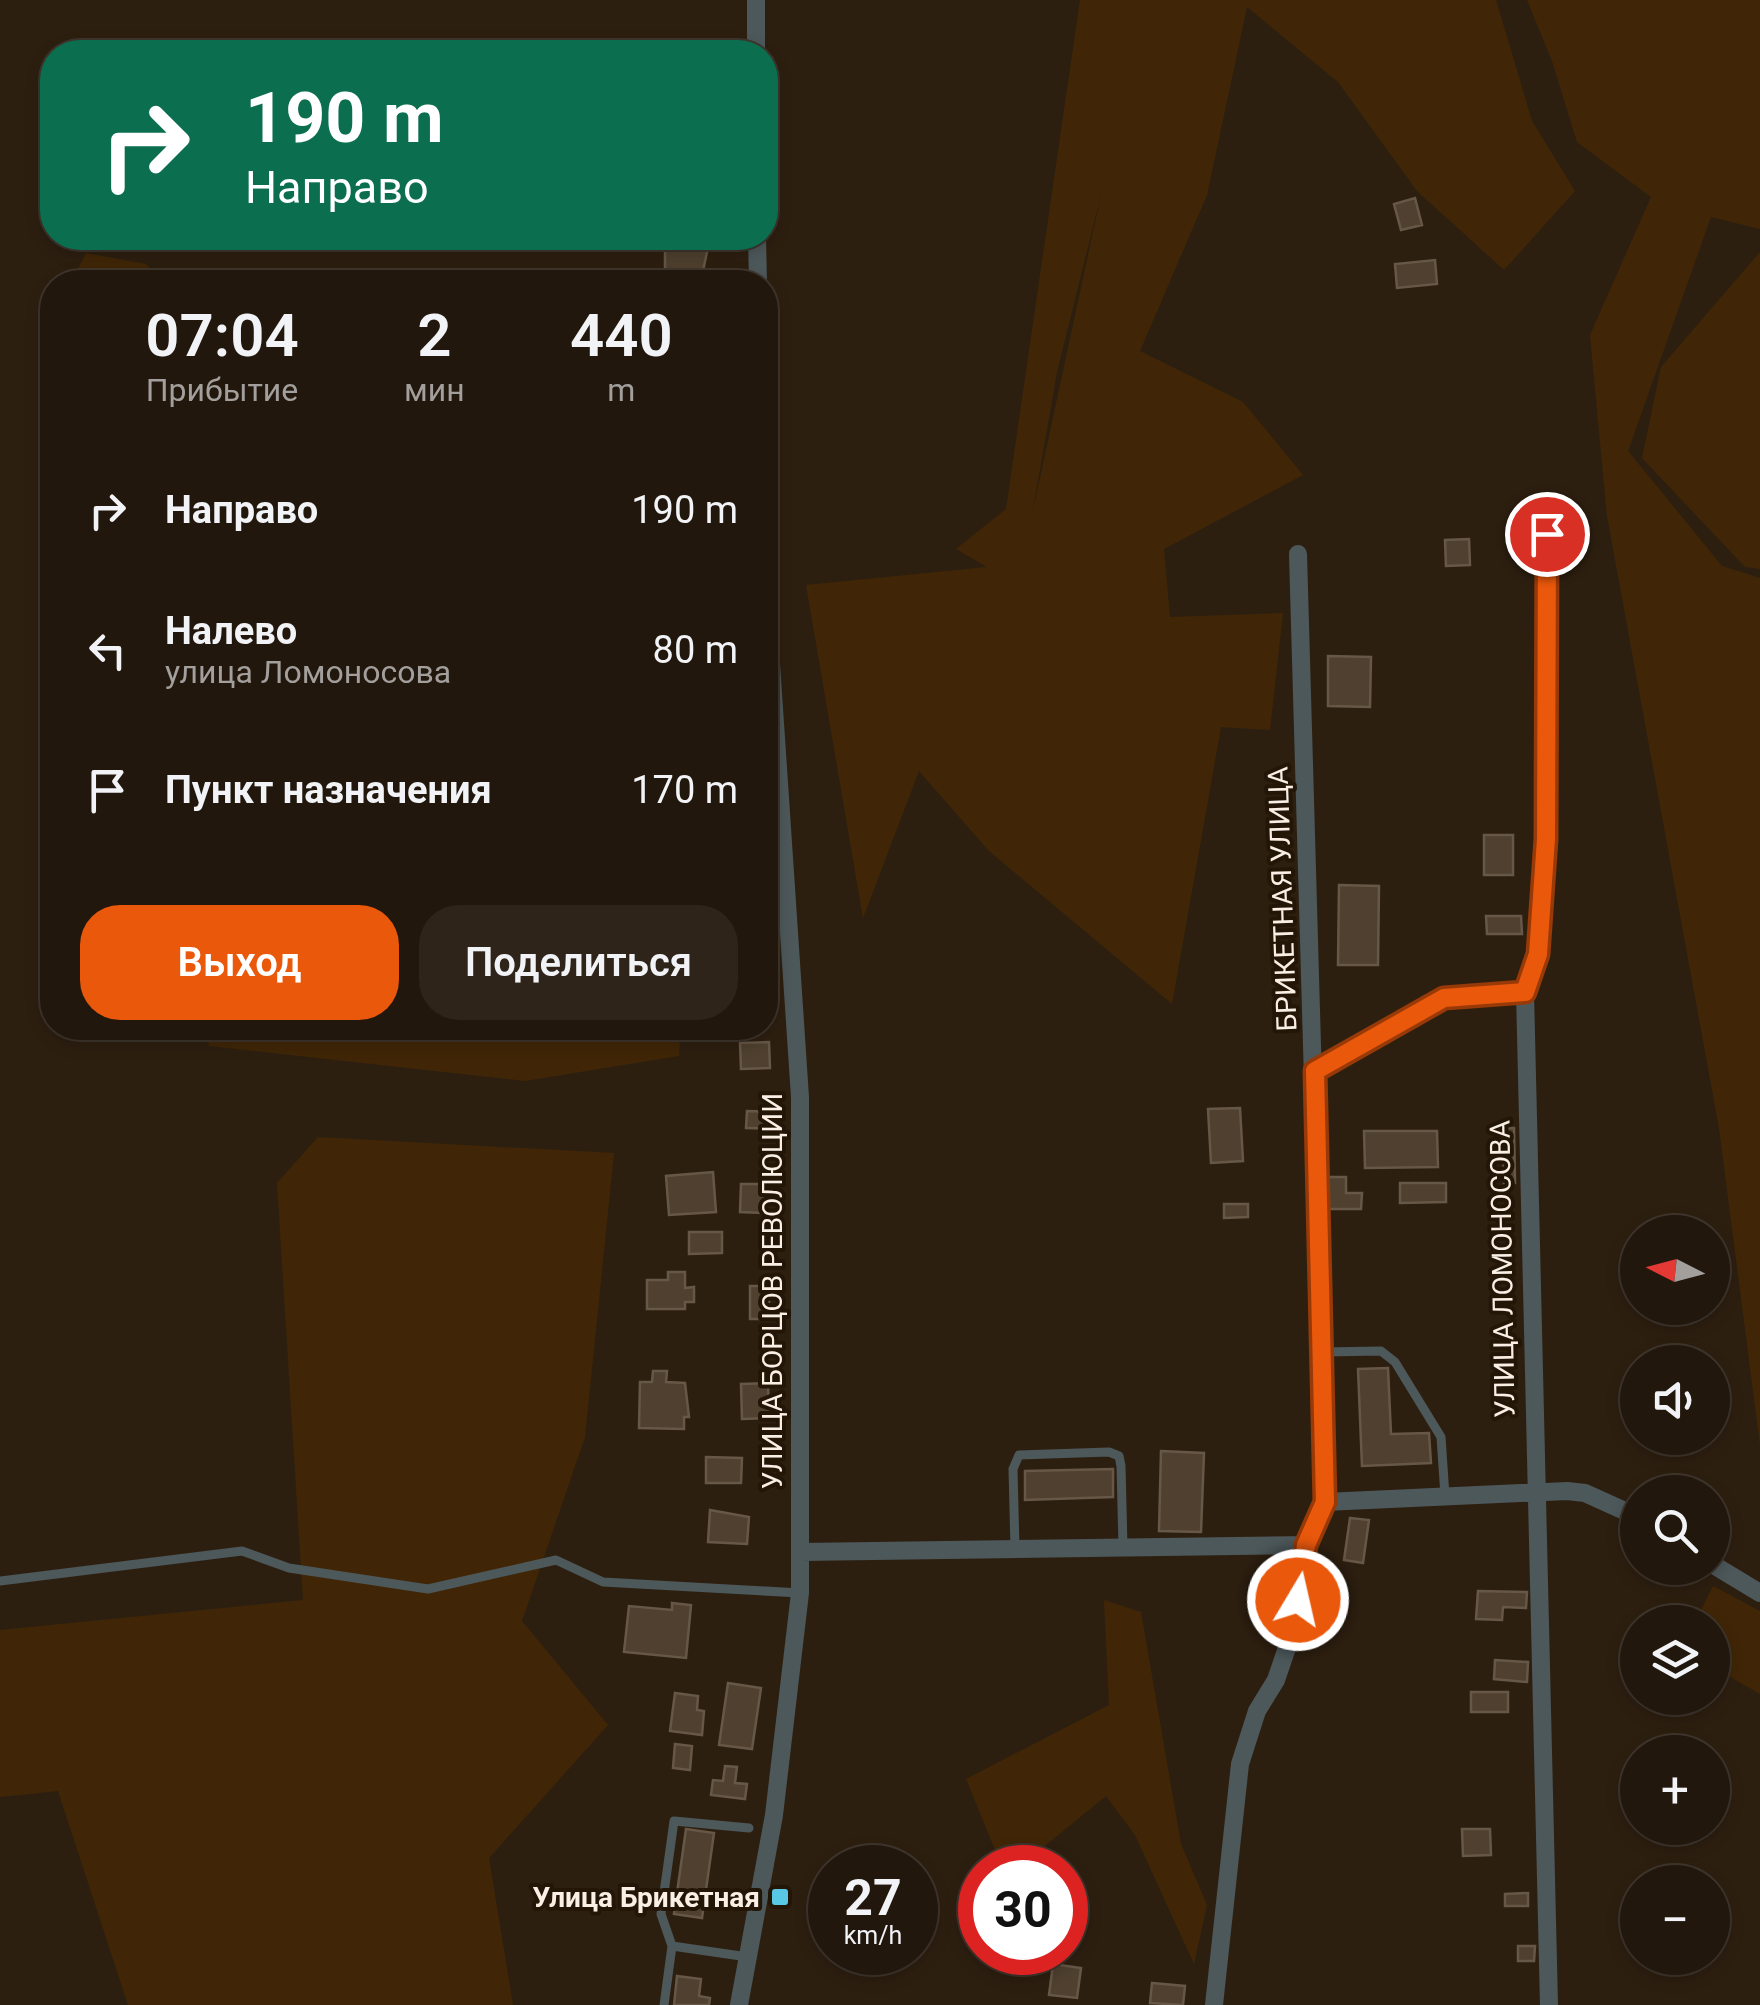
<!DOCTYPE html>
<html lang="ru">
<meta charset="utf-8">
<style>
body{margin:0;font-family:Roboto,sans-serif;background:#2e241a;color:#f1f3f6;height:100vh;display:flex;flex-direction:column;font-size:38px;white-space:nowrap}
*{box-sizing:border-box;margin:0}
p{font-size:32px;color:#a29f9d}
.icon{flex:none;width:55px;height:55px;fill:none;stroke:currentColor;stroke-width:2;stroke-linecap:round;stroke-linejoin:round}
.map{position:relative;flex:1;overflow:hidden}
.drawer{position:absolute;left:40px;top:270px;width:738px;height:770px;display:flex;flex-direction:column;background:#22170c;border-radius:40px;box-shadow:0 5px 15px #0003,0 0 0 2px #3f362d}
.drawer>*{flex:none}
.hud{position:absolute;left:40px;top:40px;width:738px;height:210px;border-radius:40px;box-shadow:0 5px 15px #0003,0 0 0 2px #3f362d;background:#0b6e4f;color:#fff;overflow:hidden}
.needle{width:65px;rotate:276deg}
.fabs{position:absolute;left:1620px;top:1215px;display:grid;gap:20px}
.fabs a{display:grid;place-items:center;width:110px;height:110px;border-radius:50%;background:#22170c;box-shadow:0 5px 15px #0003,0 0 0 2px #3f362d;font-size:50px}
.speed{position:absolute;left:808px;top:1845px;display:flex;gap:20px;font-size:50px;font-weight:700;text-align:center}
.speed>*{display:grid;place-content:center;width:130px;height:130px;border-radius:50%;background:#22170c;box-shadow:0 5px 15px #0003,0 0 0 2px #3f362d;line-height:1}
.speed small{font-size:25px;font-weight:400}
.speed .limit{border:15px solid #d22;background:#fff;color:#111}
.pin{position:absolute;display:grid;place-items:center;width:85px;height:85px;color:#fff;margin:-42px;border:5px solid #fff;border-radius:50%;box-shadow:0 2px 10px #0007}
.me{position:absolute;width:110px;margin:-55px;rotate:9deg;stroke-linejoin:round;filter:drop-shadow(0 0 8px #0008)}
.turn{display:flex;align-items:center;gap:35px;height:210px;padding:0 40px;font-size:45px}
.turn .icon{width:130px;height:130px;stroke-width:2.5}
.turn b{display:block;font-size:70px;line-height:85px}
.eta{display:flex;justify-content:space-evenly;align-items:center;height:170px;text-align:center}
.eta b{font-size:60px;font-weight:600;line-height:70px}
.button{display:flex;gap:20px;margin-top:auto;padding:20px 40px}
.button a{flex:1;height:115px;border-radius:40px;background:#ea580c;color:#fff;font-size:40px;font-weight:600;line-height:115px;text-align:center}
.button a+a{background:#2e241a;color:#f1f3f6}
ul{padding:0;list-style:none}
li{display:flex;align-items:center;gap:30px;height:140px;padding:0 40px}
li div{flex:1}
li b{display:block;font-size:38px}
li em{font-style:normal}
.map>svg:first-child{display:block}
.green{fill:#402607;fill-rule:evenodd}
.building{fill:#4f402f;stroke:#675746;stroke-width:2.5}
.lines{fill:none;stroke-linecap:round;stroke-linejoin:round}
.service{stroke:#4d585b;stroke-width:9}
.minor{stroke:#4d585b;stroke-width:18}
.route-casing{stroke:#983908;stroke-width:25}
.route{stroke:#ea580c;stroke-width:18}
.poi-dot{fill:#59c8e5;stroke:#231607;stroke-width:4}
.labels{text-anchor:middle;stroke-width:8;stroke-linejoin:round;paint-order:stroke}
.street-label{font-size:28px;fill:#f9efe5;stroke:#231607}
.poi-label{font-size:28px;font-weight:bold;fill:#f9efe5;stroke:#231607;text-anchor:end}
</style>
<div class="map">
<svg width="1760" height="2005" viewBox="0 0 1760 2005">
<rect width="100%" height="100%" fill="#2d1f10"/>
<path class="green" d="M1080,0H1496L1532,121L1575,191L1504,270L1417,191L1338,82L1247,7L1207,195L1140,351L1243,402L1303,475L1164,549L1170,617L1283,613L1270,730L1221,727L1172,1004L989,851L919,771L863,918L806,585L987,567L956,549L1006,509ZM1101,195L1032,515L1057,372Z
M1527,0H1760V229L1711,217L1628,451L1722,566L1760,578V1445L1719,1128L1607,516L1590,335L1651,197L1577,142L1552,61Z
M1760,252V569L1745,567L1642,458L1661,367Z
M86,253L146,264L163,282H71Z
M205,1028H681L679,1056L525,1081L209,1046Z
M318,1137L614,1153L585,1437L522,1621L608,1725L489,1858L513,2005H128L58,1791L0,1797V1630L303,1600L277,1183Z
M1713,1586L1760,1611V1694L1713,1667L1712,1622H1695Z
M1104,1600L1141,1612L1181,1844L1207,1905L1194,1964L1135,1835L1106,1796L1019,1867H1002L966,1779L1109,1705Z"/>
<path class="building" d="M1415,198L1422,225L1401,230L1394,204Z
M665,238H710L703,271L665,272Z
M1435,260L1437,284L1397,288L1395,264Z
M1469,539L1470,565L1446,566L1445,540Z
M1328,656L1371,657L1370,707L1328,706Z
M1484,835H1513V875H1484Z
M1339,885L1379,886L1378,965H1338Z
M1486,916H1521L1522,934H1487Z
M769,1042L770,1068L741,1069L740,1043Z
M1240,1108L1243,1161L1211,1163L1208,1109Z
M747,1111L775,1112V1129L746,1128Z
M1503,1128H1514L1515,1183H1504Z
M1364,1131H1437L1438,1167L1365,1168Z
M713,1172L716,1212L669,1215L666,1176Z
M1327,1177H1346V1193H1362L1361,1209H1327Z
M1400,1183H1446V1202L1400,1203Z
M741,1184H764V1213L740,1212Z
M1224,1204H1248V1217L1224,1218Z
M689,1232H722V1253L689,1254Z
M668,1272H685V1288L694,1287V1302H685V1309H647V1280H668Z
M750,1286H769V1319H750Z
M1388,1368L1391,1434L1429,1433L1431,1463L1362,1466L1358,1369Z
M653,1371H667L666,1382L685,1383L689,1417H684V1429L639,1428L640,1382H652Z
M768,1383L769,1418L742,1419L741,1384Z
M1161,1451L1204,1453L1201,1532L1159,1531Z
M706,1457L742,1458L741,1483H706Z
M1113,1469V1497L1025,1500V1471Z
M710,1510L749,1517L747,1544L708,1542Z
M1350,1518L1369,1520L1363,1563L1344,1560Z
M1478,1591L1527,1592L1526,1608L1503,1607L1502,1620L1476,1619Z
M672,1603L691,1605L686,1658L624,1652L629,1606L672,1610Z
M1495,1660L1528,1662L1527,1682L1494,1679Z
M728,1683L761,1688L752,1749L719,1745Z
M1471,1692H1508V1712H1471Z
M675,1693L698,1696L697,1710L704,1711L702,1735L670,1731Z
M675,1744L692,1746L690,1770L673,1768Z
M725,1766L737,1767L735,1783L747,1784L745,1799L711,1795L713,1780L723,1781Z
M686,1829L714,1833L702,1918L674,1914Z
M1462,1829H1490L1491,1855L1463,1856Z
M1528,1893V1906H1505V1894Z
M1518,1946H1535L1534,1961H1518Z
M1053,1964L1081,1968L1077,1998L1049,1995Z
M677,1976L701,1979L699,1996L710,1998L709,2005H674Z
M1152,1983L1185,1986L1183,2005L1150,2003Z"/>
<g class="lines">
<path class="service" d="M1315,1071L1443,998L1525,992
M1324,1352L1381,1351L1395,1362L1441,1437L1445,1496
M1015,1549L1013,1469L1019,1455L1109,1452L1119,1456L1121,1466L1123,1547
M0,1581L242,1551L289,1568L428,1589L556,1560L603,1582L800,1593
M748,1957L672,1946L661,1914L674,1821L749,1828
M664,2005L672,1946"/>
<path class="minor" d="M756,0V52
M757,238L758,282
M1547,534L1546,839L1538,953L1525,992L1549,2005
M1325,1502L1567,1491L1585,1493L1638,1517
M800,1552L1306,1545
M1712,1564L1760,1593
M739,2005L774,1815L800,1593V1097L765,574
M1214,2005L1240,1764L1257,1711L1276,1680L1294,1627L1306,1545L1325,1502L1298,554"/>
</g>
<g class="lines">
<g class="route-casing">
<path id="route" d="M1298,1600L1306,1545L1325,1502L1315,1071L1444,998L1525,992L1538,954L1546,839L1547,534"/>
</g>
<use href="#route" class="route"/>
</g>
<rect class="poi-dot" x="770" y="1887" width="20" height="20" rx="5"/>
<g class="labels">
<g class="street-label">
<text transform="translate(1282 899) rotate(-92)" y="10">БРИКЕТНАЯ УЛИЦА</text>
<text transform="translate(1502 1269) rotate(-91)" y="10">УЛИЦА ЛОМОНОСОВА</text>
<text transform="translate(772 1291) rotate(-90)" y="10">УЛИЦА БОРЦОВ РЕВОЛЮЦИИ</text>
</g>
<g class="poi-label">
<text x="760" y="1907">Улица Брикетная</text>
</g>
</g>
</svg>
<div class="fabs">
<a><svg class="needle" viewBox="-14 -14 28 28"><path d="M0-13l5 13h-10z" fill="#e53935"/><path d="M0 13l5-13h-10z" fill="#a29f9d"/></svg></a>
<a><svg class="icon" aria-label="sound" viewBox="0 0 24 24"><path d="M4 9h4l5-4v14l-5-4H4zM17 9q2 3 0 6"/></svg></a>
<a><svg class="icon" aria-label="search" viewBox="0 0 24 24"><circle cx="10" cy="10" r="6"/><path d="M15 15l6 6"/></svg></a>
<a><svg class="icon" aria-label="layers" viewBox="0 0 24 24"><path d="M12 4l9 5-9 5-9-5zM3 14l9 5 9-5"/></svg></a>
<a>+</a>
<a>−</a>
</div>
<div class="speed"><div>27<small>km/h</small></div><div class="limit">30</div></div>
<div class="pin" style="left:1547px;top:534px;background:#d93025"><svg class="icon" aria-label="arrive" viewBox="0 0 24 24"><path d="M6 21V4h12l-3 4 3 4H6"/></svg></div>
<svg class="me" style="left:1298px;top:1600px" viewBox="-20 -20 40 40"><circle r="17" fill="#ea580c" stroke="#fff" stroke-width="3"/><path d="M0-11L8 9 0 5-8 9z" fill="#fff"/></svg>
<div class="hud">
<div class="turn"><svg class="icon" aria-label="right" viewBox="0 0 24 24"><path d="M7 20v-9h11M14 6l5 5-5 5"/></svg><div><b>190 m</b>Направо</div></div>
</div>
<section class="drawer">
<div class="eta">
<div><b>07:04</b><p>Прибытие</p></div>
<div><b>2</b><p>мин</p></div>
<div><b>440</b><p>m</p></div>
</div>
<ul>
<li><svg class="icon" aria-label="right" viewBox="0 0 24 24"><path d="M7 20v-9h11M14 6l5 5-5 5"/></svg><div><b>Направо</b></div><em>190 m</em></li>
<li><svg class="icon" aria-label="left" viewBox="0 0 24 24"><path d="M17 20v-9H6M10 6l-5 5 5 5"/></svg><div><b>Налево</b><p>улица Ломоносова</p></div><em>80 m</em></li>
<li><svg class="icon" aria-label="arrive" viewBox="0 0 24 24"><path d="M6 21V4h12l-3 4 3 4H6"/></svg><div><b>Пункт назначения</b></div><em>170 m</em></li>
</ul>
<div class="button"><a>Выход</a><a>Поделиться</a></div>
</section>
</div>
